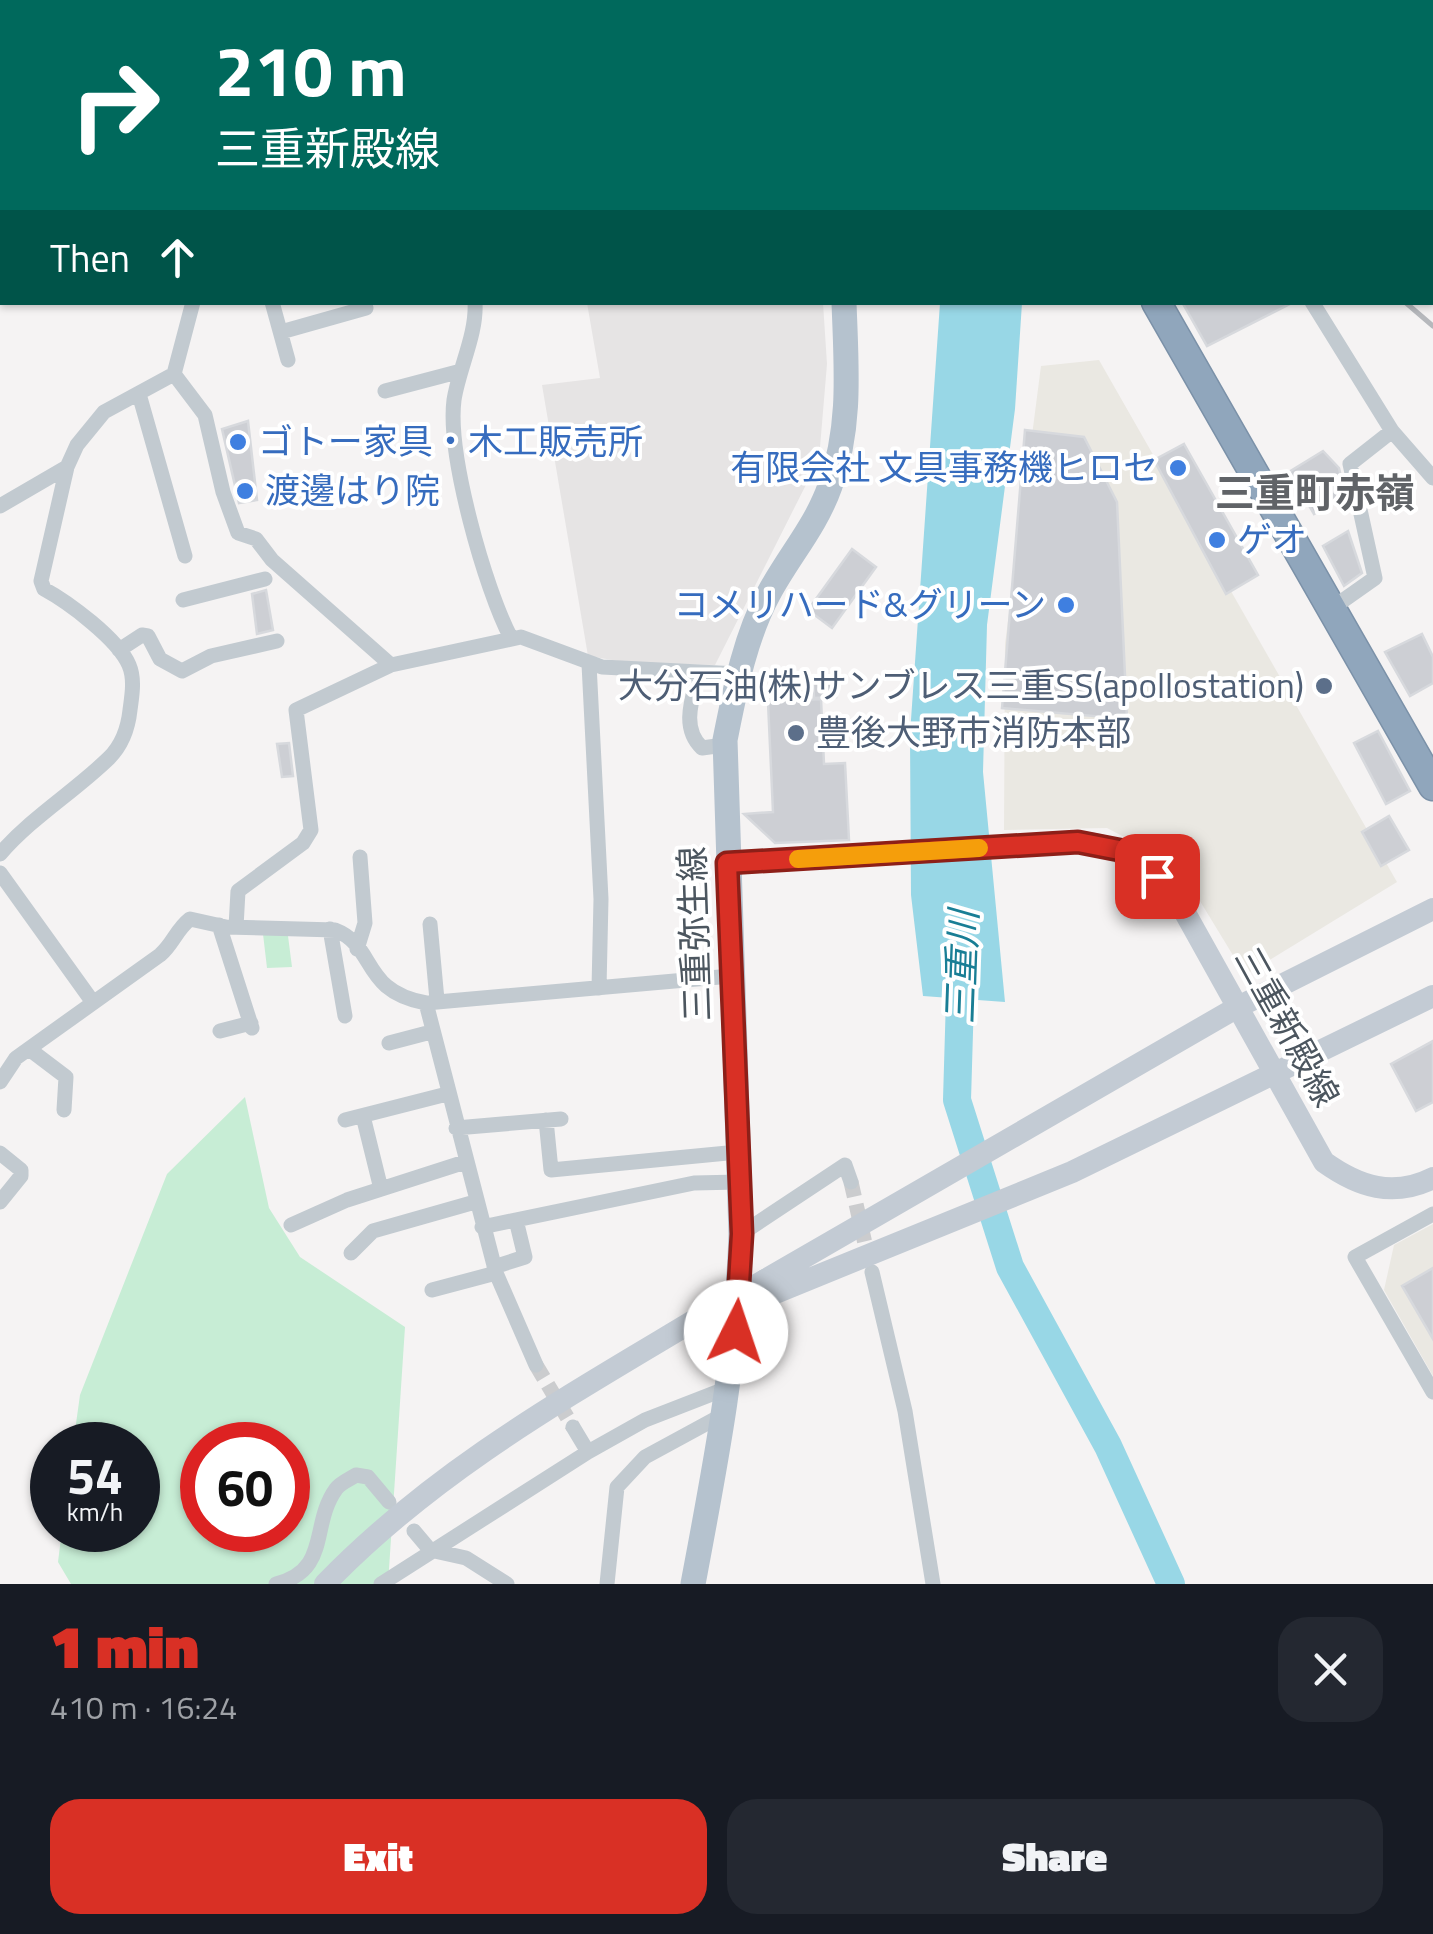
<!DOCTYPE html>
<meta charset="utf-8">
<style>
body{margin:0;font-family:"Titillium Web","Noto Sans JP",sans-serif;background:#242831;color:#f1f3f6;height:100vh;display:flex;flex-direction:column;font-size:38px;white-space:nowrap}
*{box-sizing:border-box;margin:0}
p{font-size:32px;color:#9ea1a6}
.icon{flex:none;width:55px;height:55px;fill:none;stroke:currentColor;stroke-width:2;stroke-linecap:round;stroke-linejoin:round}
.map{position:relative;height:1584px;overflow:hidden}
.side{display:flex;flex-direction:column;background:#171b24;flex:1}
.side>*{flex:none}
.banner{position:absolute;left:0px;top:0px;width:1435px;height:305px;box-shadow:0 2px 8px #0004;background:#00695c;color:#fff;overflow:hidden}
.speed{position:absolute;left:30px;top:1422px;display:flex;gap:20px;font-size:50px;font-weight:700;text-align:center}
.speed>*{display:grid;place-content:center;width:130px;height:130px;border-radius:50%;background:#171b24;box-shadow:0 2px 8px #0004;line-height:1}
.speed small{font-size:25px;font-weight:400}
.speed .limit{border:15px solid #d22;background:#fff;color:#111}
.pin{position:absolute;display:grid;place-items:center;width:85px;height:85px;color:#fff;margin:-42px;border-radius:20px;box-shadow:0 5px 15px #0006}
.me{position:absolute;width:110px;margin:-55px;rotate:4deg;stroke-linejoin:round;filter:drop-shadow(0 0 8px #0008)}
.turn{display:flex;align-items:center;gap:35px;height:210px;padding:0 50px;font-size:45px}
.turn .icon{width:130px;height:130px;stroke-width:2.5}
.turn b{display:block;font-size:70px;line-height:85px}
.then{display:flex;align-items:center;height:95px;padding:0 50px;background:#0003;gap:20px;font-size:38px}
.round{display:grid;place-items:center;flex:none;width:105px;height:105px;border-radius:30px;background:#242831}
.summary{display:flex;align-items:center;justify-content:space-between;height:170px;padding:0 50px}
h1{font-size:60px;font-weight:800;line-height:75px;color:#d93025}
.button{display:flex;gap:20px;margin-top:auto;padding:20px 50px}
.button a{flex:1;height:115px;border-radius:30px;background:#d93025;color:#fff;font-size:40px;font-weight:800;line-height:115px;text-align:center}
.button a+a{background:#242831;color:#f1f3f6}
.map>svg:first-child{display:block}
.commercial{fill:#eae8e2}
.education{fill:#e6e4e4}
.green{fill:#c7edd5;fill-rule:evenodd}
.water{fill:#98d7e6}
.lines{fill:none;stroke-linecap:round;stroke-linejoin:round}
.river{stroke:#98d7e6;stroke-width:28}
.building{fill:#cdcfd4;stroke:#d7d9dd;stroke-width:2.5}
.street-tunnel{stroke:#cbccce;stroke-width:15;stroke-dasharray:15 8;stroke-linecap:butt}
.highway-casing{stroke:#7b91a8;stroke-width:31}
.street{stroke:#c2cad0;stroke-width:15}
.secondary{stroke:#c3cbd4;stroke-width:22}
.primary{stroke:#b5c2ce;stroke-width:25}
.highway{stroke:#90a6bc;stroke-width:28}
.rail{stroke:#b6b8bc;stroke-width:5}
.secondary-bridge{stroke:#c3cbd4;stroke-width:22}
.route-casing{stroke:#8d1f18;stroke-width:25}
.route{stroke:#d93025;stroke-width:18}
.slow{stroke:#f59e0b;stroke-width:18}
.shop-dot{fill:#3f7fe0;stroke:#fff;stroke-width:4}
.service-dot{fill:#5c6f8a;stroke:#fff;stroke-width:4}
.labels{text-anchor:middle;stroke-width:8;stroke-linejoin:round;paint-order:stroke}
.shop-label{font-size:35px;fill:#366cbe;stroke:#fff;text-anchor:start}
.service-label{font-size:35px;fill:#4e5e75;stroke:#fff;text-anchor:end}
.street-label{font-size:35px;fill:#4c565f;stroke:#fff}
.water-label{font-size:38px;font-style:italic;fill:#197e95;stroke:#fff}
.quarter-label{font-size:40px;font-weight:bold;fill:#606367;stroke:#fff}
</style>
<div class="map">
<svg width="1433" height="1584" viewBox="0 0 1433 1584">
<rect width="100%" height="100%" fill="#f5f3f3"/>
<path class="commercial" d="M1099,360L1397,882L1245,975L1178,865L1107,828L1004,830L1005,644L1041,366Z
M1433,1224V1376L1384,1290L1394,1245Z"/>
<path class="education" d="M587,303H823L827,364L819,459L715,665L631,663L588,656L542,385L600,378Z"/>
<path class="green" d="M263,934L288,936L292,967L267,968Z
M245,1097L269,1208L300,1257L405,1327L388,1584H71L58,1562L62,1530H138V1445H73L80,1395L167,1174ZM202,1445H288V1530H202Z"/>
<path class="water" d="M940,303H1022L1015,409L987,625L983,772L1005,1002L923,996L911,895L910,734Z"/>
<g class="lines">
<path class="river" d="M0,230H2
M961,964L957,1100L1010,1267L1108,1446L1171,1584"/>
</g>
<path class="building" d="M1182,302H1294L1207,346Z
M248,421L257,500L239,503L222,429Z
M1025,430L1084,437L1117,502L1127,719L1002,708Z
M1184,444L1258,575L1226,594L1154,460Z
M1323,451L1339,468L1345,495L1314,514L1289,472Z
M1348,531L1362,573L1344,586L1323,546Z
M852,549L876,567L832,628L808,610Z
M266,590L273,630L257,634L252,594Z
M1422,634L1433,657V683L1410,696L1385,652Z
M835,678L836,697L814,698L813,679Z
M821,699L824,764L845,763L849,840L775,843L744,814L773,812L768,702Z
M1378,731L1410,791L1386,804L1354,743Z
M289,743L293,776L282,777L277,744Z
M1389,816L1409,850L1381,866L1362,832Z
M1433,1041V1102L1416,1111L1391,1064Z
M1433,1268V1339L1402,1286Z"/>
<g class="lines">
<path class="street-tunnel" d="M851,1182L869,1261
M536,1365L573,1427"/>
<g class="highway-casing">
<path id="highway" d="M749,0L756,2
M1156,302L1433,786"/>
</g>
<path class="street" d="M228,0L229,2
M854,0L855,2
M1286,0V2
M325,2V0
M598,2L614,0
M0,195H2
M1432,215L1433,217
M272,302L288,360
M475,302C477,334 459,368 454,400C447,454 485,589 511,638
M1312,302L1392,431L1433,478
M281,332L366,308L364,302
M174,374L205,415L223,492L238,533L256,539L272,560L391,665L521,637L602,667L738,674
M385,391L461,371
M139,394L185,556
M0,506L67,467L77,445L104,412L174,374L193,302
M183,600L265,579
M1331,609L1375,578L1350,464L1392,431
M119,650L142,635L148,636L160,659L182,671L211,656L277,641
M589,664L601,899L599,988
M699,672C693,697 680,727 702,748L724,745
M0,854C32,817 74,792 109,758C122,745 128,729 130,710C132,695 135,679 129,665C118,639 68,602 44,589L41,581L67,467
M0,873L92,1001
M430,924L437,1000
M219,925L252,1028
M236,927L238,891L303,843L311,830L296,710L391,665
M330,929L345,1016
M357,949L365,923L360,857
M426,1003L496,1273L432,1290
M220,1031L251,1023
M389,1043L431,1032
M29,1049L66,1077L64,1110
M0,1082L16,1058L160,955C173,944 176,930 190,919L226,927L335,930C377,946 360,991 426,1003L731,976
M363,1116L381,1189
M345,1120L447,1094
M546,1120L551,1170L738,1152
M456,1128L561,1119
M0,1153L21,1170V1176L0,1202
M1433,1214L1355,1257L1433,1392
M291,1225L347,1200L465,1162
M482,1227L694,1183L739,1182
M741,1234L845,1165L851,1182
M351,1253L373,1231L475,1202
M494,1267L525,1257L516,1220
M872,1272L905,1411L933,1584
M496,1273L536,1365
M573,1427L588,1452L645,1420L730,1387
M414,1531L430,1550L466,1558L507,1584
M276,1584C331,1570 310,1525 336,1489C340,1483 350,1479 356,1475L368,1477L389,1502
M381,1584L588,1452
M607,1584L617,1487L645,1457L726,1413"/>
<path class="secondary" d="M727,863L1078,842C1121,844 1154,867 1179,902L1324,1162C1359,1187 1393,1198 1433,1178
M765,1280L1236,1008L1433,909
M763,1298L1072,1172L1433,996
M325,1584C439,1466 576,1392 715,1308"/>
<path class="primary" d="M693,1584C715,1467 737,1354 741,1234L725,740C735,690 745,637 769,593C789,556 816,526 830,486C852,426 846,364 844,302"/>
<use href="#highway" class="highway"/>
<path class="rail" d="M1040,0L1043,2
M1405,302L1433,326"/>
<path class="secondary-bridge" d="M715,1308L765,1280"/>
</g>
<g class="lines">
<g class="route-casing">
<path id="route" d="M736,1332L742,1234L727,863L1078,842L1119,850L1157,876"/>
</g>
<use href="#route" class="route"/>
<path class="slow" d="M798,859L979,848"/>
</g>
<g class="shop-dot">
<circle cx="238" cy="442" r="10"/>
<circle cx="1178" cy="468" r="10"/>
<circle cx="245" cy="491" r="10"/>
<circle cx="1217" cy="540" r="10"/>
<circle cx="1066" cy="605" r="10"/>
</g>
<g class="service-dot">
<circle cx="1324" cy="686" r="10"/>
<circle cx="796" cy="733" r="10"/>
</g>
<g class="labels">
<g class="shop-label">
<text x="258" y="454">ゴトー家具・木工販売所</text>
<text x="1158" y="480" text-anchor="end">有限会社 文具事務機ヒロセ</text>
<text x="265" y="503">渡邊はり院</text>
<text x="1237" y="552">ゲオ</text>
<text x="1046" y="617" text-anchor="end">コメリハード&amp;グリーン</text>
</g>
<g class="service-label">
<text x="1304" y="698">大分石油(株)サンブレス三重SS(apollostation)</text>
<text x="816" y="745" text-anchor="start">豊後大野市消防本部</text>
</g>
<g class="street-label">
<text transform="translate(695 934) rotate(-92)" y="12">三重弥生線</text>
<text transform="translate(1287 1027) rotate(61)" y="12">三重新殿線</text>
</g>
<g class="water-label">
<text transform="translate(962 967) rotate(-88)" y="13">三重川</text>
</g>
<g class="quarter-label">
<text x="1315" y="507">三重町赤嶺</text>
</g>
</g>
</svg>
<div class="speed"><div>54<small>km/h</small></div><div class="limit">60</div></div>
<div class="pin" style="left:1157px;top:876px;background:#d93025"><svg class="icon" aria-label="arrive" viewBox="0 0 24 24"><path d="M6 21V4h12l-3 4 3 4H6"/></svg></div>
<svg class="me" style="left:736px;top:1332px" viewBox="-20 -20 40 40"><circle r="19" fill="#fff"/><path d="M0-13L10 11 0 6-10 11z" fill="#d93025"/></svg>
<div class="banner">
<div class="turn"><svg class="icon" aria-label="right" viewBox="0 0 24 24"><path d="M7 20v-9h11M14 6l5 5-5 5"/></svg><div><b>210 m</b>三重新殿線</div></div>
<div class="then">Then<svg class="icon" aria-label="ahead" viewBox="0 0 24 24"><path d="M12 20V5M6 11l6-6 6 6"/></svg></div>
</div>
</div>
<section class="side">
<div class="summary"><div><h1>1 min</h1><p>410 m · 16:24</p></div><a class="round"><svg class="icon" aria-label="close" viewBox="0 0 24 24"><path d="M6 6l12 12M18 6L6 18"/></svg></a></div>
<div class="button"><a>Exit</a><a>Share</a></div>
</section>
